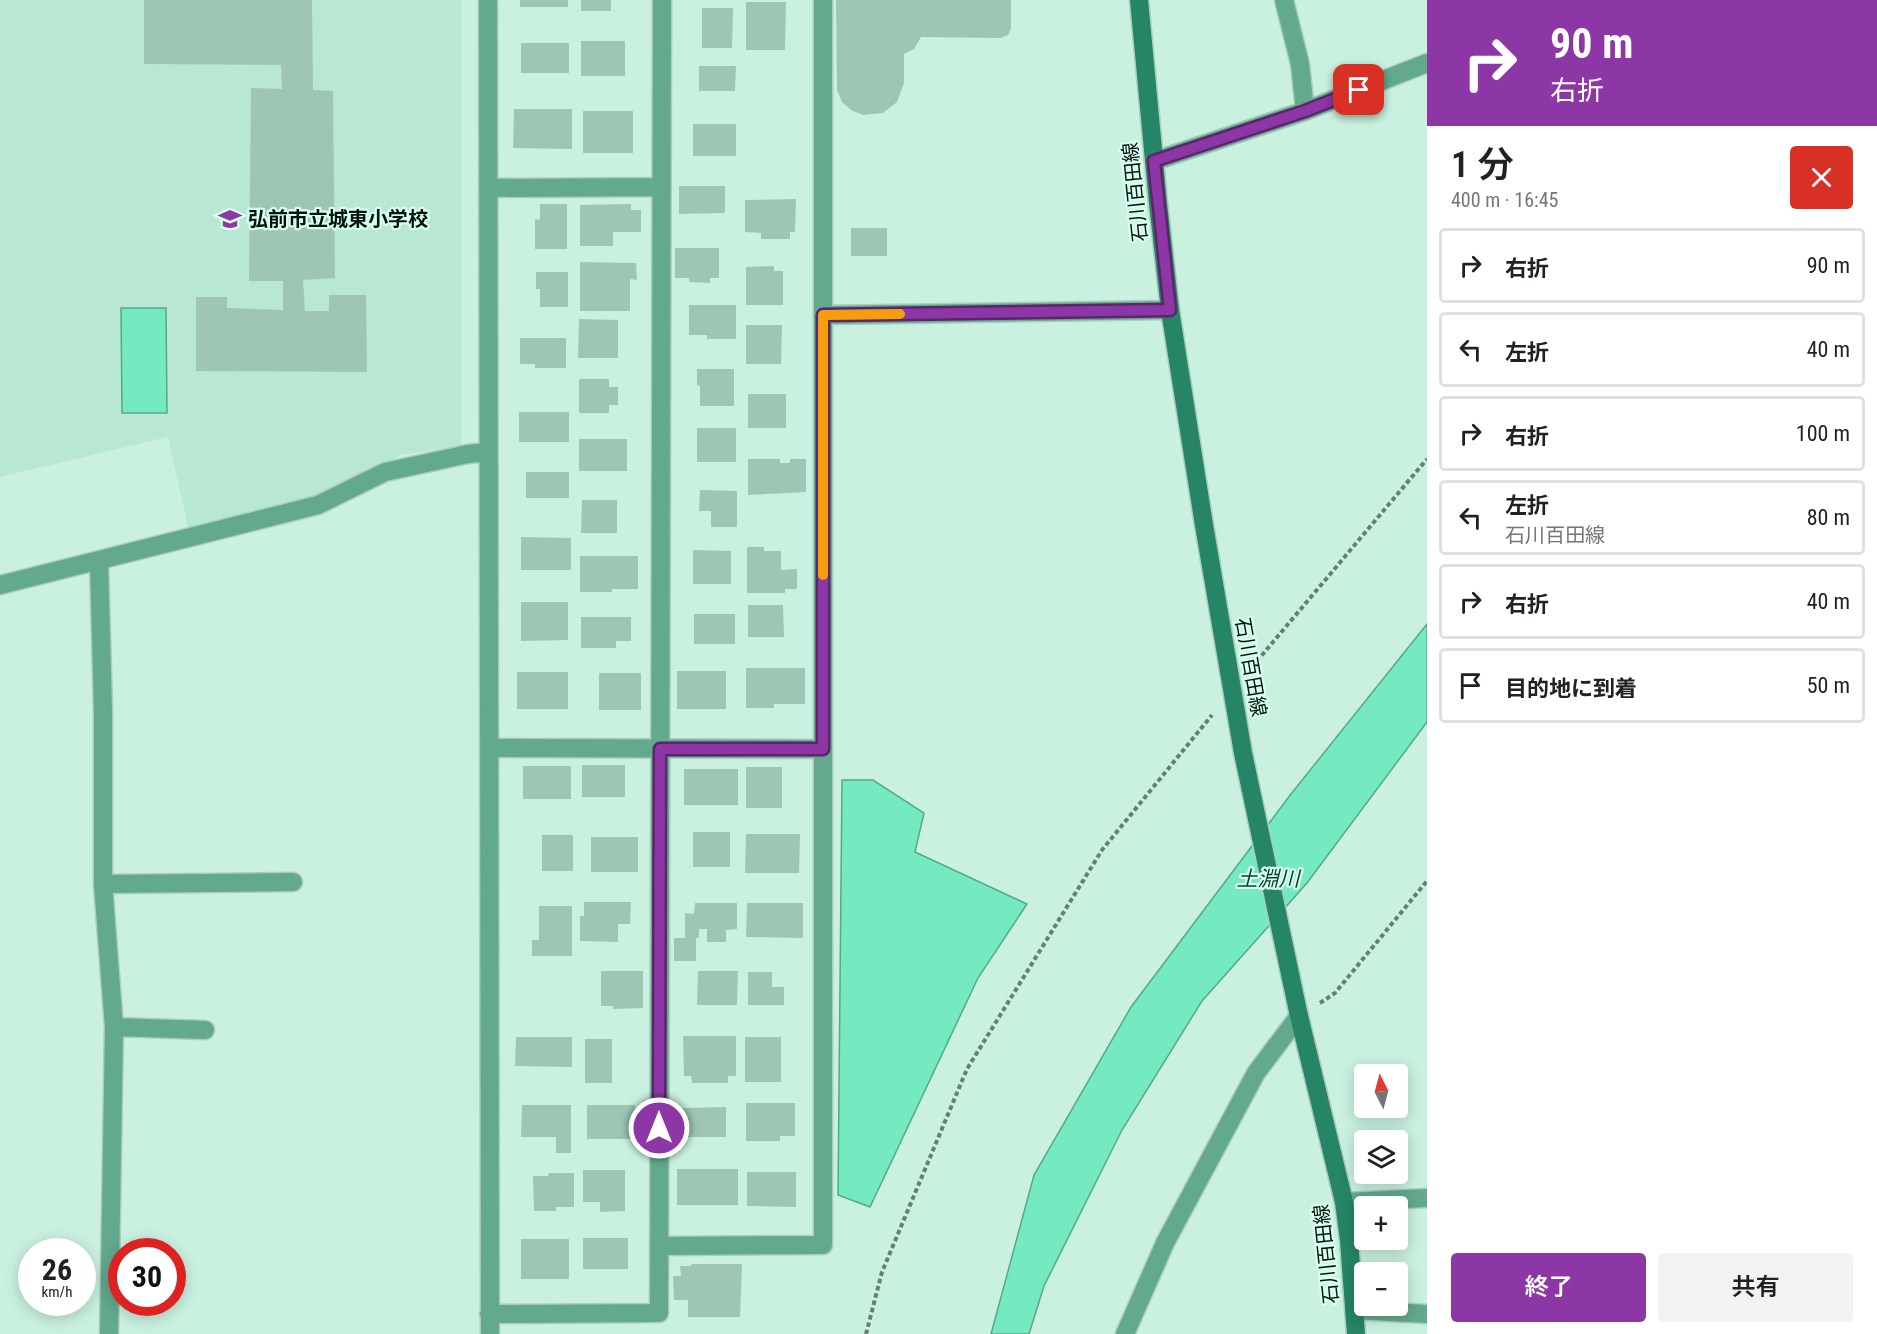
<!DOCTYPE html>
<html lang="ja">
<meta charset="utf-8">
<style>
body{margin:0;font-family:"Roboto Condensed","Noto Sans JP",sans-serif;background:#f2f2f2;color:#202124;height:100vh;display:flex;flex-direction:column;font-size:22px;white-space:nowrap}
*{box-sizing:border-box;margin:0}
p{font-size:20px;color:#757577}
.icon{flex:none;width:33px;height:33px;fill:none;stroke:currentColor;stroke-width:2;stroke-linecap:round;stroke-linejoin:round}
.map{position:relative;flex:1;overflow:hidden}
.details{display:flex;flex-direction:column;background:#fff;width:450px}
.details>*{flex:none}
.hud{background:#8c37a5;color:#fff;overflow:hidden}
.needle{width:39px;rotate:354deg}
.fabs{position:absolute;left:1354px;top:1064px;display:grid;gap:12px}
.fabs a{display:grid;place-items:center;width:54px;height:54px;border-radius:6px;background:#fff;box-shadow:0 3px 15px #0003;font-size:30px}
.speed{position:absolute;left:18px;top:1238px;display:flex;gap:12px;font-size:30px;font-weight:700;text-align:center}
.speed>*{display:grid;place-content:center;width:78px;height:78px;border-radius:50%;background:#fff;box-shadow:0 3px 15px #0003;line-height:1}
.speed small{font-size:15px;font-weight:400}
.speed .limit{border:9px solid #d22;background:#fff;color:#111}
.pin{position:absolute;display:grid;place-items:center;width:51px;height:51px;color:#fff;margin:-26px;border-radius:12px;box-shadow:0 3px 9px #0006}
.me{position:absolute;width:66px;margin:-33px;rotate:0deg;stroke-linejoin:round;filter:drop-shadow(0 0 4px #0008)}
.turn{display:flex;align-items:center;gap:21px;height:126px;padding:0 24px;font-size:27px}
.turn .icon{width:78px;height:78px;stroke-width:2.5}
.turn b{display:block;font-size:42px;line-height:51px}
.round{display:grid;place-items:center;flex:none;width:63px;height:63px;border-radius:6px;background:#f2f2f2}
.summary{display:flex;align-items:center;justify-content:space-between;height:102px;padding:0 24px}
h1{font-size:36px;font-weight:600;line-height:45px}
.button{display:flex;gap:12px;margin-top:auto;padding:12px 24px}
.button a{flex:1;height:69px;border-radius:6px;background:#8c37a5;color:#fff;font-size:24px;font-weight:600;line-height:69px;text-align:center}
.button a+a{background:#f2f2f2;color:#202124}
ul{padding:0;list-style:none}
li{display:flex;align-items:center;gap:18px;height:75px;margin:0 12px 9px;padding:0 12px;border:3px solid #e0e0e0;border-radius:6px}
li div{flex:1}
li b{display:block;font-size:22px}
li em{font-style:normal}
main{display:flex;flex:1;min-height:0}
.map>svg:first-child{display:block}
.built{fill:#b8e8d4}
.water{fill:#75e9bf;stroke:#54a98a;stroke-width:1.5}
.building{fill:#9fc6b5}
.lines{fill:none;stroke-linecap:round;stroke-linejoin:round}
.street-casing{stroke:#abcdbe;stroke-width:21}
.secondary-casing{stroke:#abcdbe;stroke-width:21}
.path{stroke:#667f74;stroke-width:4;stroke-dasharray:4.5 3;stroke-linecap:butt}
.street{stroke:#62a98e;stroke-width:18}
.secondary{stroke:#258566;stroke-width:18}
.route-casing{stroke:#5b246b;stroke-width:15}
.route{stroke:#8c37a5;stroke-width:10}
.slow{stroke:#f59e0b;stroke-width:10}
.labels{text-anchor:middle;stroke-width:4.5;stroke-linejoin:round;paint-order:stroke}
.street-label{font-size:20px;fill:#06130e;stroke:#d7ffee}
.poi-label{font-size:20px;font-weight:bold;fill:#06130e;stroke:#d7ffee;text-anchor:start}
.water-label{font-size:21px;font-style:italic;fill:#063c2c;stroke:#d7ffee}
</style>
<main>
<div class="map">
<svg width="1427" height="1334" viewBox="0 0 1427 1334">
<rect width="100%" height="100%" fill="#caf1e0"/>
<path class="built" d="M0,0H461V446L401,455L317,499L189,531L168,437L0,477Z"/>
<path class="water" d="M121,308H166L167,413H122Z
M1427,624V722L1307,883L1202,1001L1122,1130L1044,1286L1029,1334H991L1034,1175L1131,1007L1291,794Z
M842,780H873L924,813L915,852L1027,904L978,978L870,1207L838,1195Z"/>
<path class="building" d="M144,0H312L313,90L333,91L335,278L303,280L305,311H329V295H366L367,372L196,371V297H227V308L283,310V281H249L251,88L282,89L281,65L144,64Z
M520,0H568V7H520Z
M581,0H611V11H581Z
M836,0H1011V29L1008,35L1001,38L921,37L914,49L904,54V83L897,102L883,113L863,115L851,110L842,102L837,90Z
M746,2H786L785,50H746Z
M702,8H733L732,48H702Z
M581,41H625V76H581Z
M521,43H569V73H521Z
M699,66H736L735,91H699Z
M514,109H572V149L513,148Z
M583,111H633V153H583Z
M693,124H736V156H693Z
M679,186H725V213L679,214Z
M796,199L795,232H790V239H761V233L745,232V200Z
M540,204H567V249H535V219L540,220Z
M631,204V210H641V232H613V246H580V205Z
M851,228H887V256H851Z
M675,248H719V278H710V283L689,282V278H675Z
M580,262L636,263L637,280L630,279V311H580Z
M774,266V271H783V305H746V267Z
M536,272H568V307H540V289H536Z
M689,305H736V339H707V335H689Z
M579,319L618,320V358H578Z
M746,325H782L781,364H746Z
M520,338H566V368H535V364H520Z
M697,369H734V406H700V386L697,385Z
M579,379H609V387H618V405H609V413H579Z
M748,394H786V428H748Z
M519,412H569V442H519Z
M697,428H736V462H697Z
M579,439H627V471H579Z
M748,459H780V463H790V459H806V492L748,495Z
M526,472H569V498H526Z
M700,490L737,491V527H711V511H699Z
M582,500H617V533H581Z
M521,537L571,538V570H521Z
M747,547H764V551H781V570L797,569V589H785V593H747Z
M693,550L731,551V584H693Z
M580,556H638V589H612V592H580Z
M521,602H568V640L521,641Z
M748,605H783L784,637H748Z
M694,614H735V644H694Z
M581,617H631V641H616V648H581Z
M746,668H805V704H774V708H746Z
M677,671H726V709H677Z
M517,672H568V709H517Z
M599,673H641V710H599Z
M582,765H625V797H582Z
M523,766H571V799H523Z
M746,767H782V808H746Z
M684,769H738V805H684Z
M693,832H730V867H693Z
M746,834H800L799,873H745Z
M542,835H573V871H542Z
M591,837H638V872H591Z
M584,902H631L630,924H618V942L580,941V916H584Z
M695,903H737V929L726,930V942H707V929H699V938H696V961H674V938H685V913L694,914Z
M747,903H803V938L746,937Z
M539,906H572V956H532V940H539Z
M601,971H643V1008L613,1009V1006H601Z
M698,971H738L737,1005H697Z
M748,972H772V987H784V1005H748Z
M683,1036H736V1076H728V1083H692L691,1076H684Z
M516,1037H572V1067L515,1066Z
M745,1037H781V1082H745Z
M585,1039H612V1083H585Z
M746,1103H795V1136H780V1141H746Z
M522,1105H571V1153H556V1137H521Z
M587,1105H635V1139H587Z
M726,1107V1137H683V1108Z
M677,1169H738V1205H677Z
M583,1170H625V1211L600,1212V1202H583Z
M747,1172H796V1207L747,1206Z
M549,1173H574V1207H556V1211H534L533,1176H548Z
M583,1238H628V1269H583Z
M521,1239H569V1279H521Z
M692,1264H742L740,1317H688V1300H674L673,1276H681L680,1266H691Z"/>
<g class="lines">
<g class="street-casing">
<path id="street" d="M488,0L490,1334
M1284,0L1300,64L1305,111
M1154,161L1305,111L1427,63
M488,188L661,187
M823,315L1170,310
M99,561L103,712V884L114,1027L109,1334
M0,585L318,505L385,472L468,454L488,452
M489,748L823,749
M103,884L293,882
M114,1027L205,1030
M1344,1202L1427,1198
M659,1246L823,1245V0
M1355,1310L1427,1314
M489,1314L659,1313L662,0
M1125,1334L1165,1243L1256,1073L1299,1016"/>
</g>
<g class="secondary-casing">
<path id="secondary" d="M1139,0L1158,203L1170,310L1204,525L1243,753L1299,1016L1344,1202L1349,1240L1356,1334"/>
</g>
<path class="path" d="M1252,667L1427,459
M1320,1003L1335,993L1427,881
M866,1334L882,1272L967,1069L1102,850L1212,715"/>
<use href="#street" class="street"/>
<use href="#secondary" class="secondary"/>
</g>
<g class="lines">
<g class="route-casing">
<path id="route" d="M659,1128L660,749H823V315L1170,310L1154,161L1305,111L1359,90"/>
</g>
<use href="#route" class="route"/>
<path class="slow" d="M823,575V315L900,314"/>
</g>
<defs>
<g id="school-bare" transform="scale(1.8)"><path d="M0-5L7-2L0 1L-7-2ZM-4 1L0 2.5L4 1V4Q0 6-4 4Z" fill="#8c37a5" stroke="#d7ffee" stroke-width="2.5" paint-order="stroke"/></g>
</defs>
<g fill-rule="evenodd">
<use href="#school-bare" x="230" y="219"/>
</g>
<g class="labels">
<g class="street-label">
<text transform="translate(1135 192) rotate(-96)" y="7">石川百田線</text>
<text transform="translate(1251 667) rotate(80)" y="7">石川百田線</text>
<text transform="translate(1326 1254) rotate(-96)" y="7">石川百田線</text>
</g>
<g class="poi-label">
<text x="248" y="226">弘前市立城東小学校</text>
</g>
<g class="water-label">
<text x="1268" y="886">土淵川</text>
</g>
</g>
</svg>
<div class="fabs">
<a><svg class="needle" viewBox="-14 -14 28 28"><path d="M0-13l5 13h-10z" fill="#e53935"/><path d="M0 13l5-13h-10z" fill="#757577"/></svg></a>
<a><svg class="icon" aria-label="layers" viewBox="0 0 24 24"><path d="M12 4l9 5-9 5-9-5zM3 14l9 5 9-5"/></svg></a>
<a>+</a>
<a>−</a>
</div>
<div class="speed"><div>26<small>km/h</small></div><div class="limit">30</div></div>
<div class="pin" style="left:1359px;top:90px;background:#d93025"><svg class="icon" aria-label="arrive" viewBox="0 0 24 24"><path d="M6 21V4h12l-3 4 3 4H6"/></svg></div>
<svg class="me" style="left:659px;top:1128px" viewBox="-20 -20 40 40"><circle r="17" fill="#8c37a5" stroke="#fff" stroke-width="3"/><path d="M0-11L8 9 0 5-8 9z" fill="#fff"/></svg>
</div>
<section class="details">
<div class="hud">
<div class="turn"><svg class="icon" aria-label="right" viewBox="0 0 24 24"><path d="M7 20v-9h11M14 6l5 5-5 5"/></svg><div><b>90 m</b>右折</div></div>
</div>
<div class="summary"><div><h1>1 分</h1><p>400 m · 16:45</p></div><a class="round" style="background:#d93025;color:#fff"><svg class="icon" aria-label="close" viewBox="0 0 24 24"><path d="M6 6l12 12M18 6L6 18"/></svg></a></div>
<ul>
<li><svg class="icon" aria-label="right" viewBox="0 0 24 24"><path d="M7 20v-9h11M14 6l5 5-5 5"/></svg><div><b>右折</b></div><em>90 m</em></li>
<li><svg class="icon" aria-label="left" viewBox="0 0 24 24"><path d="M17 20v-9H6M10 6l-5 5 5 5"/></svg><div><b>左折</b></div><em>40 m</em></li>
<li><svg class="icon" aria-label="right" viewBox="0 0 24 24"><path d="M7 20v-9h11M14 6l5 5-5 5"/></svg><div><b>右折</b></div><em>100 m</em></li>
<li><svg class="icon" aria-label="left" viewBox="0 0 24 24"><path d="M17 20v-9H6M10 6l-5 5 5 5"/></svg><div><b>左折</b><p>石川百田線</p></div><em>80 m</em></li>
<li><svg class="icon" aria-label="right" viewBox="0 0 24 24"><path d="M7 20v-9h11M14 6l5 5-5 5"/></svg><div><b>右折</b></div><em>40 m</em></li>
<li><svg class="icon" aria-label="arrive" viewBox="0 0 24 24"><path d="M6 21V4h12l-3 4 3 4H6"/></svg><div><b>目的地に到着</b></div><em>50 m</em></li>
</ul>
<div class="button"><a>終了</a><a>共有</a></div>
</section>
</main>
